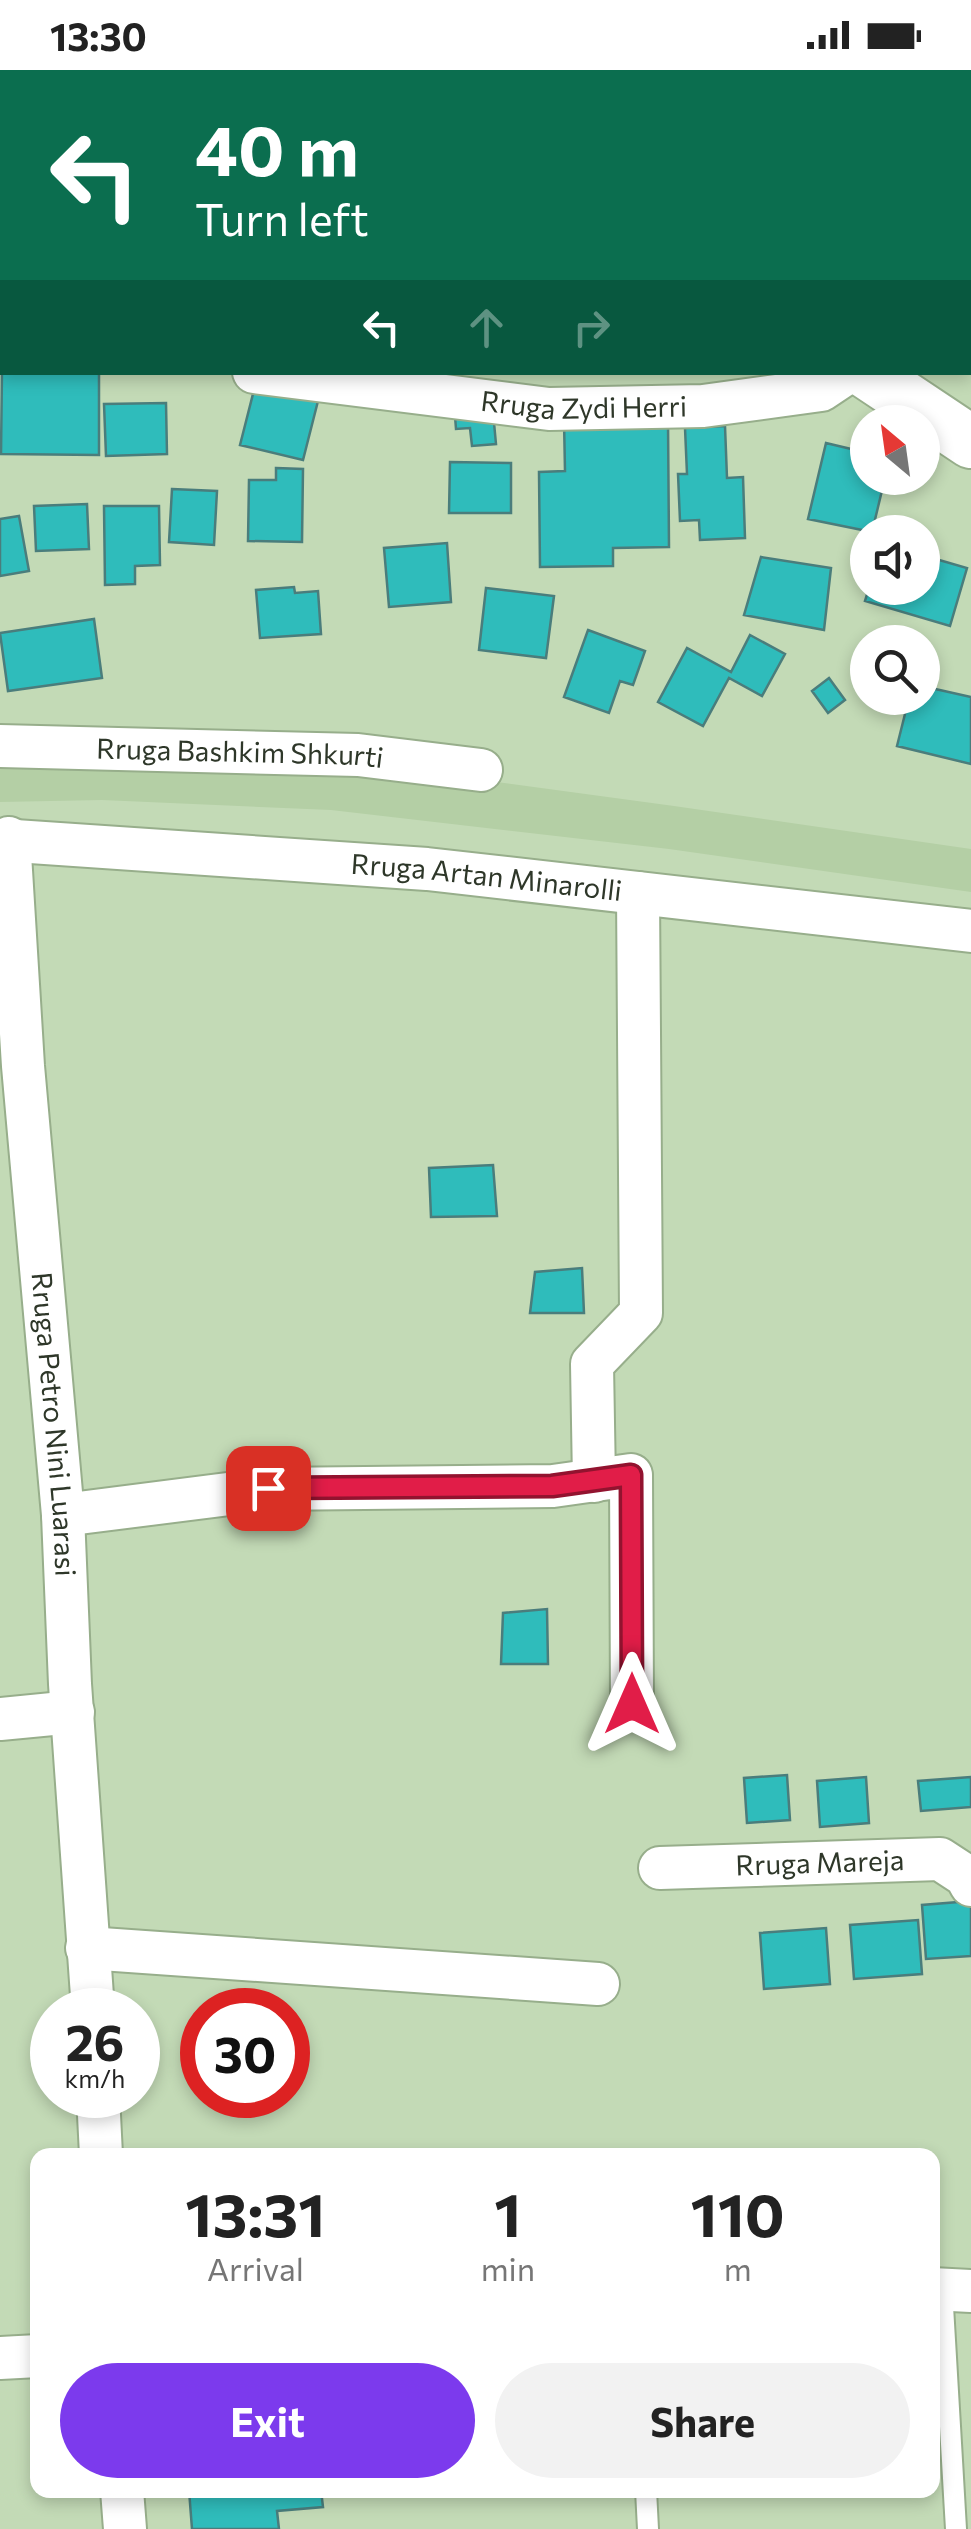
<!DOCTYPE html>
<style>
body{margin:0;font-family:Commissioner,sans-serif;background:#f2f2f2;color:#222;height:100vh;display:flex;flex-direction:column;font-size:38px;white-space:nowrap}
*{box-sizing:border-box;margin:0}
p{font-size:32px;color:#767676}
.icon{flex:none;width:55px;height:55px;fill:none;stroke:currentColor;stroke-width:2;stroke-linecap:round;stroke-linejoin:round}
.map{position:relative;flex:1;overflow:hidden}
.panel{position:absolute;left:30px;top:2078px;width:910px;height:350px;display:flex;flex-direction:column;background:#fff;border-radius:20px;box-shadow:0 5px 15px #0003}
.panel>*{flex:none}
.banner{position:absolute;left:0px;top:0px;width:972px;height:305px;box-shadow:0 5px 15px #0003;background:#0b6e4f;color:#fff;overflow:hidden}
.needle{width:65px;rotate:331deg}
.controls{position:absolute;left:850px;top:335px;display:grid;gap:20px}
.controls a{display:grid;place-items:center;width:90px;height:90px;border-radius:50%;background:#fff;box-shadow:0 5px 15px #0003;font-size:50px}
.speed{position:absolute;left:30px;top:1918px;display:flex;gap:20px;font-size:50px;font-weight:700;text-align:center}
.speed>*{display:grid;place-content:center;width:130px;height:130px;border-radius:50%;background:#fff;box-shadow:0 5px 15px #0003;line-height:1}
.speed small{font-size:25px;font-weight:400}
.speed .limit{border:15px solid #d22;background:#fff;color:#111}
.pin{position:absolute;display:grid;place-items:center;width:85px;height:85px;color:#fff;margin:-42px;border-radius:20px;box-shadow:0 5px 15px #0006}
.me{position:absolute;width:110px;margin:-55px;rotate:0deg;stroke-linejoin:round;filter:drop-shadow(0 0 8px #0008)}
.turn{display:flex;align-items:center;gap:35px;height:210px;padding:0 30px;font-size:45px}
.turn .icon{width:130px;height:130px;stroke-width:2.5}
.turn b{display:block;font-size:70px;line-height:85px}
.lanes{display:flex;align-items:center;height:95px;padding:0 30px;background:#0003;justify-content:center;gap:50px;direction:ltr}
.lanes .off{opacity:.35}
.eta{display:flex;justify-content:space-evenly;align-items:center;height:170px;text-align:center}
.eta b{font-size:60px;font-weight:700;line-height:70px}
.primary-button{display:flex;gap:20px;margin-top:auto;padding:20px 30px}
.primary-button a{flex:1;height:115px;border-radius:60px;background:#7c3aed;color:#fff;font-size:40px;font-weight:700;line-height:115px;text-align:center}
.primary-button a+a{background:#f2f2f2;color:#222}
.status{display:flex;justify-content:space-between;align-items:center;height:70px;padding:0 50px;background:#fff;direction:ltr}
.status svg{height:28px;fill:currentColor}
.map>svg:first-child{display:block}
.built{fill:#b4cfa5}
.building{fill:#2fbcbb;stroke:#4a7d7c;stroke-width:2.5}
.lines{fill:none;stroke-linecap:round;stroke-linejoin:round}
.service-casing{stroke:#97ae8b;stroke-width:24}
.minor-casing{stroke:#97ae8b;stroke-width:46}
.tertiary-casing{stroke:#97ae8b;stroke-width:56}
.service{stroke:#fff;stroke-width:20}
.minor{stroke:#fff;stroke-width:42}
.tertiary{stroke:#fff;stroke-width:52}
.route-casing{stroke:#92132f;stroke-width:25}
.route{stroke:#e11d48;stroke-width:18}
.labels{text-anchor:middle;stroke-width:9;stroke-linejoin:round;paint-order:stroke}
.street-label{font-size:28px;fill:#2e3729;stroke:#ebf7e4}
</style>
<div class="status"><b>13:30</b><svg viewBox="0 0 49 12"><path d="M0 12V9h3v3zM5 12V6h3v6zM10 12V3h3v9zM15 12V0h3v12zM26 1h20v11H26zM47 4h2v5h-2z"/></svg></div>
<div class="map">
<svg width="971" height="2459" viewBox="0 0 971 2459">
<rect width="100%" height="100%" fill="#c3dab6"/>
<path class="built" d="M0,686L489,711L674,736L971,779V822L669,779L331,740L102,730L0,732Z"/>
<path class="building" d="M2,300L99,302V385L1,384Z
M255,316L318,331L303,390L240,375Z
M166,333L167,384L106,386L104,334Z
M493,342L496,374L472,376L470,358L456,359L455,346Z
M668,349L669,477L613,478V496L540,497L539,402L565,401L564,350Z
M725,356L727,408L743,407L745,468L700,470L699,450L680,451L678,404H687L685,358Z
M826,373L868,383V408H885L872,462L808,449Z
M450,392L511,393V443H449Z
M276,398L303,399L302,472L248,471L249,410H276Z
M172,419L217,421L214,475L169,472Z
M87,434L89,479L36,481L34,436Z
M104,436H159L160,495L135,496V514L105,515Z
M19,446L29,501L0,506V449Z
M447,473L451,532L389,537L384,478Z
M922,485L967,498L950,556L865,531L869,518H922Z
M761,487L831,498L824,560L744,545Z
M294,517L295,523L318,521L321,564L260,568L256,520Z
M486,518L554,526L546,588L479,580Z
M94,549L102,608L8,621L0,563Z
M588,560L645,581L633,615L620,611L609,643L564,627Z
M750,565L785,584L762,626L729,608L703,656L658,632L687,578L731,602Z
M829,608L845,630L828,643L812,621Z
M922,616L971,627V694L897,676L909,628H922Z
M493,1095L497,1146L431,1147L429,1098Z
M582,1198L584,1243H530L535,1202Z
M547,1539L548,1594H501L503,1543Z
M787,1705L790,1750L747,1753L744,1708Z
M866,1707L869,1753L820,1757L817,1711Z
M971,1707V1737L921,1741L918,1711Z
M971,1831V1886L926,1889L922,1835Z
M918,1850L922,1904L854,1909L850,1855Z
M826,1858L830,1914L764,1919L760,1863Z
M189,2420H321L323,2437L277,2441L279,2459H192Z"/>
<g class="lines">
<g class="service-casing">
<path id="service" d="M970,242L971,241
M942,2219L956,2459
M646,2420L648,2459"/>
</g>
<g class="minor-casing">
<g id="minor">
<path d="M0,272H2"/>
<path id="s1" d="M254,302L549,339L703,336L821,320L848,302"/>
<path id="s2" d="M0,676L358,685L481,700"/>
<path id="s3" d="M9,768L23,996L63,1445L70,1614L93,1940"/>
<path id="s4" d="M0,770L427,799L971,861"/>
<path d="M594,1411L592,1294L641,1243L638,823"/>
<path d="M63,1445L268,1419L553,1416L631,1405L632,1634"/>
<path d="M0,1649L73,1642"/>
<path id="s5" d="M660,1798L940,1789L966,1806L971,1815"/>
<path d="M87,1878L598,1914"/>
<path d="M98,2025L101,2085"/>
<path d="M932,2219L971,2221"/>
<path d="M0,2288L38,2286"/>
<path d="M122,2420L125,2459"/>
</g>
</g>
<g class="tertiary-casing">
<path id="tertiary" d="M414,0L418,2
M866,302L971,372"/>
</g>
<use href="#service" class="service"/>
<use href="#minor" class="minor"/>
<use href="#tertiary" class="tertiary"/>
</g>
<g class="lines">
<g class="route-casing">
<path id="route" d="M268,1418L552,1416L631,1405L632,1634"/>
</g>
<use href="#route" class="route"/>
</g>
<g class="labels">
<g class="street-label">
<text dy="10" stroke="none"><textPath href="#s1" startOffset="332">Rruga Zydi Herri</textPath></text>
<text dy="10" stroke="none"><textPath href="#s2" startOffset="240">Rruga Bashkim Shkurti</textPath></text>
<text dy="10" stroke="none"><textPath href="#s4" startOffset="488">Rruga Artan Minarolli</textPath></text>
<text dy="10" stroke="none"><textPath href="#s3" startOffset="588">Rruga Petro Nini Luarasi</textPath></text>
<text dy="10" stroke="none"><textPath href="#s5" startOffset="160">Rruga Mareja</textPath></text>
</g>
</g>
</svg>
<div class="controls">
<a><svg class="needle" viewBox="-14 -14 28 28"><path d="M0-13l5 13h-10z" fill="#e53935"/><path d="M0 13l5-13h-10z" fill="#767676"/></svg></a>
<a><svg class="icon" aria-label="sound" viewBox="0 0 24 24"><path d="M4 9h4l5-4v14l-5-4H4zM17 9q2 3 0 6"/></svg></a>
<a><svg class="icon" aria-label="search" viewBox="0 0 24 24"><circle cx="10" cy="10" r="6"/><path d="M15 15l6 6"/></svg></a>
</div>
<div class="speed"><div>26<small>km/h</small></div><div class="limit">30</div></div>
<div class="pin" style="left:268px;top:1418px;background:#d93025"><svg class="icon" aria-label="arrive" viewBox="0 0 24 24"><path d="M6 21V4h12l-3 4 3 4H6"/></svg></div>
<svg class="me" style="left:632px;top:1634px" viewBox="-20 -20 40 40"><path d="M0-17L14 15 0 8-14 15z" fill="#e11d48" stroke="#fff" stroke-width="4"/></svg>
<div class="banner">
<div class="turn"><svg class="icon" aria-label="left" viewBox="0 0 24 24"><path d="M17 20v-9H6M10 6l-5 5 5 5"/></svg><div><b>40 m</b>Turn left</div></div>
<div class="lanes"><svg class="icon" aria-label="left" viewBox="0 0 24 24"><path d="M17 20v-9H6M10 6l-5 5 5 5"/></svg><svg class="icon off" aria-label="ahead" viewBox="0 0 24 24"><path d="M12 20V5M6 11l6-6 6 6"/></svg><svg class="icon off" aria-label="right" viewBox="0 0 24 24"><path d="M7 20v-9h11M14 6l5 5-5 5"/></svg></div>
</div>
<section class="panel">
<div class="eta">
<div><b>13:31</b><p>Arrival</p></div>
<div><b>1</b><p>min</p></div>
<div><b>110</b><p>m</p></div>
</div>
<div class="primary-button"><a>Exit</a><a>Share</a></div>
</section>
</div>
